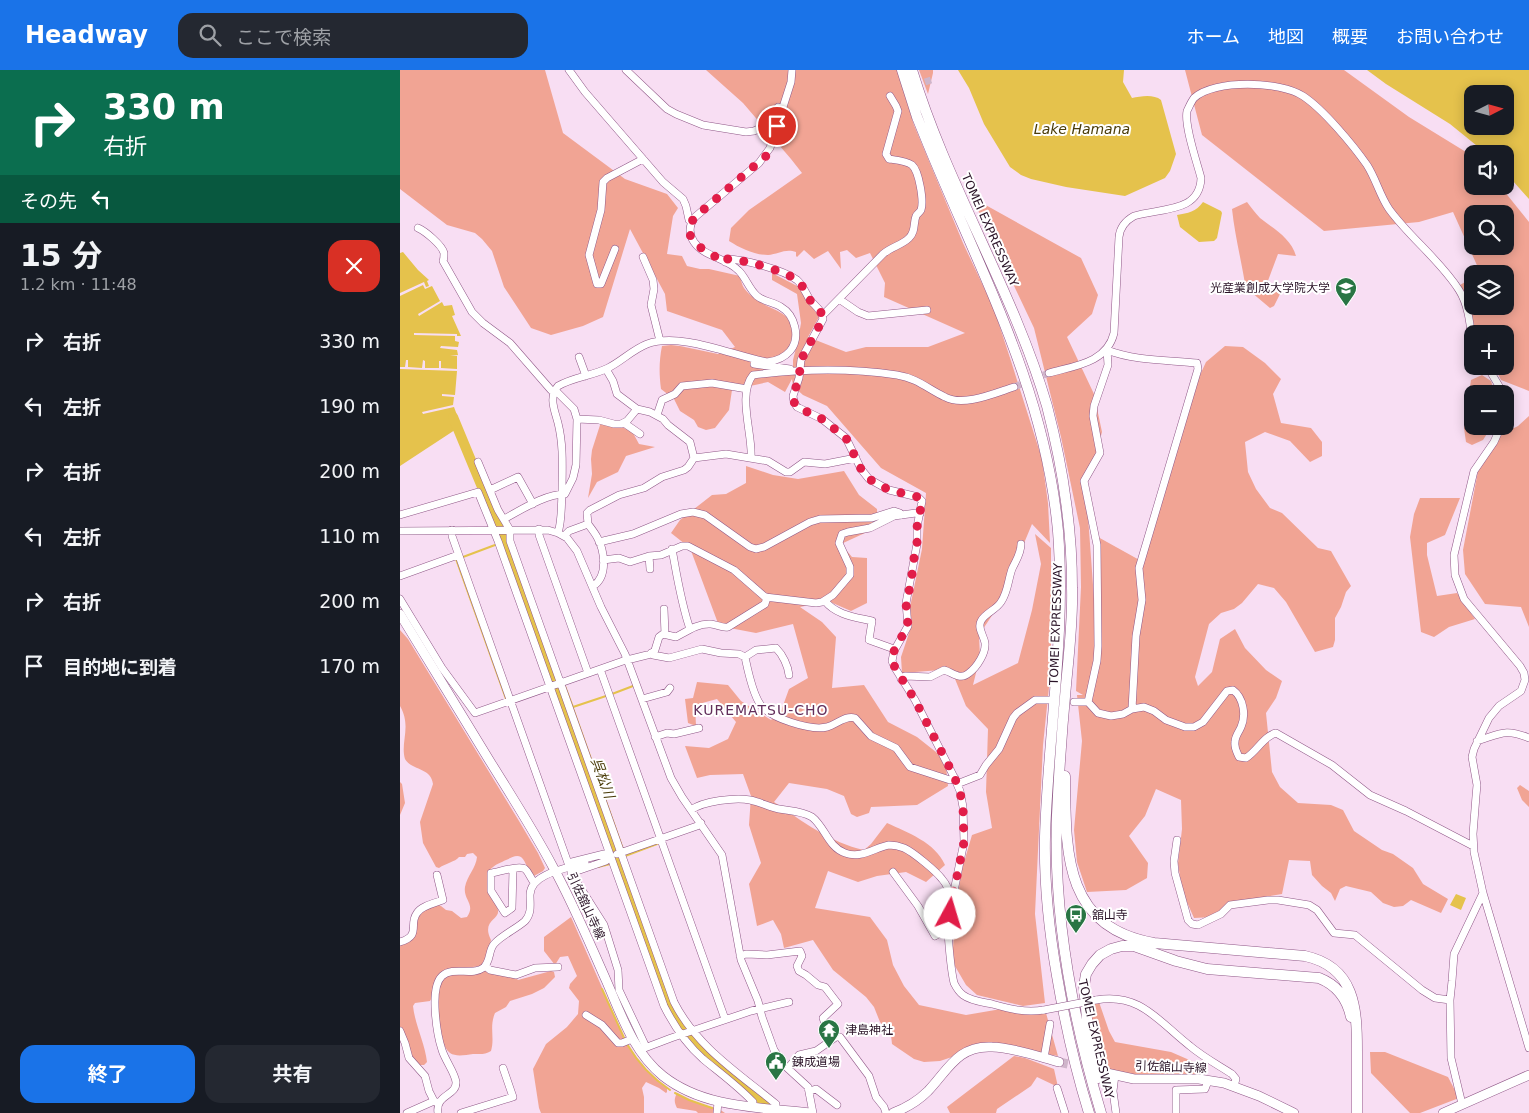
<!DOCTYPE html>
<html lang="ja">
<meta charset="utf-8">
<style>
body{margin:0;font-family:"DejaVu Sans","Noto Sans JP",sans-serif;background:#242831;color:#f1f3f6;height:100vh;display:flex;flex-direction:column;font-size:19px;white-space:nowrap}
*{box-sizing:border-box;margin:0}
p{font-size:16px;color:#9ea1a6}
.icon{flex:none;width:28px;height:28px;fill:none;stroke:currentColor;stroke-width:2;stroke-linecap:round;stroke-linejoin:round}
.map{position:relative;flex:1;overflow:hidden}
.sheet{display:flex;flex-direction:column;background:#171b24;width:400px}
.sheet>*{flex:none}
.banner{background:#0b6e4f;color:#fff;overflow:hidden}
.needle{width:32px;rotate:84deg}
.controls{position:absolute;left:1064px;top:15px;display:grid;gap:10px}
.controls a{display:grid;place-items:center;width:50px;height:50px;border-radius:10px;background:#171b24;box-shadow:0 2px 12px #0003;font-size:25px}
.pin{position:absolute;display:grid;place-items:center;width:42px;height:42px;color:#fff;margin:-21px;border:2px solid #fff;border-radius:50%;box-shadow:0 1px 5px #0007}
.me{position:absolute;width:55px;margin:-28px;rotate:6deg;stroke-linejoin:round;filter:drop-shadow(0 0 4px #0008)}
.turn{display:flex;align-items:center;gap:18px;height:105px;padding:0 20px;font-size:22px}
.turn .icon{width:65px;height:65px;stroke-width:2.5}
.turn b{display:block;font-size:35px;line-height:42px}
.then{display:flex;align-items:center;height:48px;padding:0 20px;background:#0003;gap:10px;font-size:19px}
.round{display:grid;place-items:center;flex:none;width:52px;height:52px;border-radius:15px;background:#242831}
.summary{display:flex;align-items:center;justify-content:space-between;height:85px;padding:0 20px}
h1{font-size:30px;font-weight:700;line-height:38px}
.primary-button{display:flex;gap:10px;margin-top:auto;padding:10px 20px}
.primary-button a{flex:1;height:58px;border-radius:15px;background:#1a73e8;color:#fff;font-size:20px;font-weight:700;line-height:58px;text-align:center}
.primary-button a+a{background:#242831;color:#f1f3f6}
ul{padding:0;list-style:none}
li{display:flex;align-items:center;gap:15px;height:65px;padding:0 20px}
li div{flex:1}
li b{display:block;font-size:19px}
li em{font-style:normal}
header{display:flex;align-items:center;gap:30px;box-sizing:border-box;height:70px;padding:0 25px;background:#1a73e8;color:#fff}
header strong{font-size:24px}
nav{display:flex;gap:28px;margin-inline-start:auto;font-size:18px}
.search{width:350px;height:45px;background:#242831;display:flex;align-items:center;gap:12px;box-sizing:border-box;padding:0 18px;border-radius:15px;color:#9ea1a6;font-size:19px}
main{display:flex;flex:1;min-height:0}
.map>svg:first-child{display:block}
.green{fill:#f1a494;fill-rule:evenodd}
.water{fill:#e5c24c;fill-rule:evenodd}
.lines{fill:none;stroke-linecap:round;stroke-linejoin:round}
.stream{stroke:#e5c24c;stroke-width:2}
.river{stroke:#e5c24c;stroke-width:10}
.minor-tunnel{stroke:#cfb5ca;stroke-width:7;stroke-dasharray:7 3.5;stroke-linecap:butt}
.major-tunnel{stroke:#cfb5ca;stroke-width:9;stroke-dasharray:9 4.5;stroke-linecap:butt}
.minor-casing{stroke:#8f5787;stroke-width:8}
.major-casing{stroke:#8f5787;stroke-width:10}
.highway-casing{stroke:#8f5787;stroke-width:11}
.minor{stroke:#fff;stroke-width:7}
.major{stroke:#fff;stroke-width:9}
.highway{stroke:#fff;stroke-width:10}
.minor-bridge-casing{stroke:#8f5787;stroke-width:8;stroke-linecap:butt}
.minor-bridge{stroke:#fff;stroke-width:7}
.route{stroke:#e11d48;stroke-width:9;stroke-dasharray:0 16.2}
.labels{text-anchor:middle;stroke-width:4;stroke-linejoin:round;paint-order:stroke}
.street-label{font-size:12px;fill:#2a1327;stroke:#fff}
.poi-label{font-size:12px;fill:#2a1327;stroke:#fff;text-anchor:start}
.water-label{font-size:14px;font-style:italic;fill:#4a3c09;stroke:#fff}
.neighbourhood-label{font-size:14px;letter-spacing:1px;fill:#622e5b;stroke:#fff}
</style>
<header>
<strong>Headway</strong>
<div class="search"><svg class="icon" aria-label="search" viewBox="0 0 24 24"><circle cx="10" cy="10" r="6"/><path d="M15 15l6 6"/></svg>ここで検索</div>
<nav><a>ホーム</a><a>地図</a><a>概要</a><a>お問い合わせ</a></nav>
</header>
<main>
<section class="sheet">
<div class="banner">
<div class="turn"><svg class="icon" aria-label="right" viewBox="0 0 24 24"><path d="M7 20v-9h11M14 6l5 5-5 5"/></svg><div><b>330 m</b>右折</div></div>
<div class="then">その先<svg class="icon" aria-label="left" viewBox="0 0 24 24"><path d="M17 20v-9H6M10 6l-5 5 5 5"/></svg></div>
</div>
<div class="summary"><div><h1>15 分</h1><p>1.2 km · 11:48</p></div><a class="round" style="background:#d93025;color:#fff"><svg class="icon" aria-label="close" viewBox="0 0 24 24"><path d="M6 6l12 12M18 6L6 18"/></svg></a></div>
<ul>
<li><svg class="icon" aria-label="right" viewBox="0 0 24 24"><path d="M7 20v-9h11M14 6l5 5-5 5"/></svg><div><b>右折</b></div><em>330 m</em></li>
<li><svg class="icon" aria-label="left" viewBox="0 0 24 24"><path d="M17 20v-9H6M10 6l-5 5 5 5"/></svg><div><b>左折</b></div><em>190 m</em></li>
<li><svg class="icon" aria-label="right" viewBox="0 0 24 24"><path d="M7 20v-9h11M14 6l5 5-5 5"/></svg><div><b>右折</b></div><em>200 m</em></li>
<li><svg class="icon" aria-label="left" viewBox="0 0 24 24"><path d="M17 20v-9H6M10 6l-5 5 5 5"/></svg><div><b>左折</b></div><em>110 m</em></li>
<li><svg class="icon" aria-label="right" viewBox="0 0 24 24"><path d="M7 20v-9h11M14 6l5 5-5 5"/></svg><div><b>右折</b></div><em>200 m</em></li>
<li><svg class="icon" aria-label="arrive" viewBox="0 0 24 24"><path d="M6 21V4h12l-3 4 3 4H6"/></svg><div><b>目的地に到着</b></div><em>170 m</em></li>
</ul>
<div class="primary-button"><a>終了</a><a>共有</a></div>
</section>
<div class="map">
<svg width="1129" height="1043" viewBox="0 0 1129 1043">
<rect width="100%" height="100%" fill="#f8def3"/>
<path class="green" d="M0,0H145L163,63L225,109L267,124L278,138L273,146L267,184L282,186L287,196L300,199H309L340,206C341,210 342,215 344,218C365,247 409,234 386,284L368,292L393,303V290L398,270L401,253L397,224L372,210V203L399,217L419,247L408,267L446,282L466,277H528L565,263L484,227L485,213L470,183L456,188L447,180L440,182L441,199L428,181L414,189L404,180L397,187L396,186V182C386,178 378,184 368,185C354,185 340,178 329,171L331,158L349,140L402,103L391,89L343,33L306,0H497L514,55L563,173L594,239L611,291L642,389L648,433L650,473L632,454L597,538L579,565L580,587L573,615L618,593L632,540L641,494L635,464L651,478V598L643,675L635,844L645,933L623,936L577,925L566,915L552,891L556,837L562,799L572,765L592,758L586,722L588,659L566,636L555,609L541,600L502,603L501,587L512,554L510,537L522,479L526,423L481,398L427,336L403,325L393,316L392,309L385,322L368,312L332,320L329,340L315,358L306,360L298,357L294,350L280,341L274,329L261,319C259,304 259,291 262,276L271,275L280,276L318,284L335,277L322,260L267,241L265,224L230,159L203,247L183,256L151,265L131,258L104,217L92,181L82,169L75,163L47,155L0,119Z
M519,0H533V3L528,24Z
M785,0H944L1009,47L1066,82L1072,89V116H1100L1129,152V321L1101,310L1094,296H1105V264H1076L1074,259L1070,235L1060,215L1072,208V236H1105V204H1079L1080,202L1053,142L1019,152L924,161L802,65ZM1072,144H1105V176H1072Z
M569,121L582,133L681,188L698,225L692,244L667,267L694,324L702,362L686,419L696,556C703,524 701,499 698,467L743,492L800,305L806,292L825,276L843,277L865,293L881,309L873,324L881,353L911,358L922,372V386L910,392L890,371L865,362L845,372L848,402L856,419L870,438L882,443L918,478L931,481L951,516L946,522L941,537L935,548V570L933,577L915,582L886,532L874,518L858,514L842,533L834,539L821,543L809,554L795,607L798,616L812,602L820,569L835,559L845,578L866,600L882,611L876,628L866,643L872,702L880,717L898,733L931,735L943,740L954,761L982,780L993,784L1013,798L1023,814L1048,829L1041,843L1011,830L1003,836L994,837L983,833L971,822L946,816L940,819L935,831L931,823L922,816L912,805L910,791L889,790L882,824L828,833L813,847L794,848L782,821L778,793L782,759L781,730L756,719L745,746L729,766L748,793L747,808L726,820L687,822L677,792L674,760L682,671L677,625H683L676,621L681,517L680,458L661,367L634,258Z
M847,132C851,137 855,143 860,148C874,159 891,168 896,186L878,184L866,216L880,224L874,236L870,238L851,222L846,220C842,193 835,167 832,139Z
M1082,305L1091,311L1095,324H1072V356H1092L1083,370L1072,375L1066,372L1064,358L1071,310Z
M1129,346V557L1121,537L1085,534L1065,504L1063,480L1078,401L1100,365L1118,356Z
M205,351L232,361L239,374L255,377L226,386L218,402L197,412L188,428L192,404L191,389L192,380L201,352Z
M346,396L373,405L398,409L444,401L459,425L477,439L478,457L441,474L452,487L467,488V533L451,541L428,531L400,537L422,552L436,567L432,618L464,615L488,652L517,667L541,686L546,696L548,716L517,735L471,737L469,743L457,747L451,744L444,726L427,719L389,713L374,732C402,751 431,773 464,780L471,774L487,753C508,763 535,772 545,795L526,812L506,802L477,806L458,812L428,801L415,838L470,847L487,870L493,895L504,916L519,935L566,945L601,939L646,943L658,986L591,974L540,991L524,992L514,989L492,974L491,965L480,952L474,937L466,927L433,900L413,870L384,878L381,864L373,850L357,856L349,814L361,793L349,755L351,726L343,704L310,705L297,708L285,676L309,678L328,669L336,652L317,629L295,635L296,656L288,653L285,629L293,628L297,612L328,615L341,631L371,650L381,641L389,619L408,608L393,554L356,563L319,556L290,478L271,463L280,450L312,425L326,424L346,413Z
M1020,428H1060L1045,465L1027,473V485L1037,526L1057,523L1075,549L1049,557L1034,567L1021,562L1010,467L1014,444Z
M0,560L8,569L119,751L138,783L145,798L143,801L134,806C127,802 127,792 121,787C116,784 111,788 106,790C96,795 87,797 88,811C89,816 90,821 92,826C94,830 97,835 98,840C100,850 81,850 91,870L85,892L81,896L48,900L30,931L15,933L13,936C15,955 25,973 27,992L24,995H20L11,988L0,959V874L8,871L15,851L20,842L37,834L41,836L46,840L52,841L61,848L67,847C76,834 63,830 65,817C67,806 76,798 77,787L73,783L67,784L65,787H59C55,792 46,793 39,798L36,797L23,773L20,752L33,714C31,697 12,701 5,689C0,672 12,657 0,636Z
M0,712L2,714L5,733L0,745Z
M1120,715L1129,721V737L1122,730L1117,718Z
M171,847L226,972L244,998L267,1018V1022L266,1023L259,1018L246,1012L242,1018L244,1027V1043H141L139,1038L133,999L146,974L167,957L178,944L179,931L169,918L170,914L177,906L168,886L160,887L155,895L144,881V867Z
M85,900L115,907L118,910L151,901L154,902L155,907L144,918L132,924L110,931L106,937L95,943C89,957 95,968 91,981C85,985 80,984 73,984C65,985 56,987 50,983C38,974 36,936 37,923C38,917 42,909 46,906Z
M699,932L709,961L715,972L771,982L794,992L804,1004H731L705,1000L693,963L688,936Z
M970,982H985L1048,1007L1059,1028L1020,1043H1010L971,1003Z
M614,986L625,988L654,999L658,1017L637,1007L631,1016L597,1039L596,1043H550L547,1037Z
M277,1023L297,1033L319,1039L325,1043H298L296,1041L277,1038C274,1032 274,1029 277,1023Z"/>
<path class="water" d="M558,0H724L723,12L732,28C741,26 754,24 761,30L776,84L770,101L765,108L725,126L666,117L631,109L621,105L610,97L584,54L569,18Z
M967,0H1129V129L1105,102V84H1087L1050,54L986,14ZM1072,24H1105V56H1072Z
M803,132L821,141L822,143L817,168L814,171L799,172L780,157L777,145C788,143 796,142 803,132Z
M3,182L18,200L29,210L27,211L29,216L26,217L24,212L0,223V183Z
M23,215L25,219L32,216L40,231L18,244L19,246L42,232L44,236L52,235L55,245L52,246L61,266H57V264L14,263V265L55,266V271L59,272L58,277L41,276L40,278L57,280L58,285L50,286H57V299L41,298V291H39V298H25V291L23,290L22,298L8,297V290H6L5,297H0V226Z
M0,299L57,301L55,325L42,324V326L54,327L53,335L22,342L23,344L54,337L61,356L0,396Z
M1056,824L1066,828L1061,840L1050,835Z"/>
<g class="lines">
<path class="stream" d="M63,487L95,475
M56,489L106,629
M165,616L173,637
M212,624L233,616
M173,637L206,626
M173,638L223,779
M225,786L257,774
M198,797L210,794
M202,919L225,970
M227,974C238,993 252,1008 270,1020
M275,1023L289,1030L312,1038"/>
<path class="river" d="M53,347L104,470L269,934C292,981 338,1010 377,1042"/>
<path class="minor-tunnel" d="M525,12L531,10
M614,317L649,303"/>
<path class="major-tunnel" d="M659,992L694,1000"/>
<g class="minor-casing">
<path id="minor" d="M169,0L185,22L263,112L283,129L286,136L289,150L292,152
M226,0L267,39L276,44L303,55L346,62L354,61L365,56L378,37L383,39
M18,158C25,161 42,175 44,183C44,185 44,189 43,191L72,242L83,253L110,273L151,320L154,322
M215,179L201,214H197L189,185L201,140L203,112L207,108L243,89
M243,187L253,210L254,219L251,235L260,271
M325,192L327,189C343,189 384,200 397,210C403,215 406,224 410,230C415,236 422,240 423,249L401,290L399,308L393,326L394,332L397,337L422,349L446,368L461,399L469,409L489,420L518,427L522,431L517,457V474L506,533L508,556L494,581L492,591L495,598L515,630L554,707L560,721L563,737L564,772L554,821L550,822
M439,229L458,242L468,246L527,240
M422,244L425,243L483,184C491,177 502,175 509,168C516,161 513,154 516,146C517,144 520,142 521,140C524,131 519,101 512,95C507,91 496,90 489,89L486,84L498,41L496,36L490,26
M179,287L186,306
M354,294L390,299
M1087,296L1099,316L1101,324
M206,299L213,311L217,324L237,339
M649,303C674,296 707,293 714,263L719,167C720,157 725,151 734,146C760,138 800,143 801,108C797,92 784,56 787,41C789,37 791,32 794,28C814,9 881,11 903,26C923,39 953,75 967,95C976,109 980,126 989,139C1010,168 1040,190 1059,220C1068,234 1070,253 1072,270
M257,345L262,330L275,324L282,316L312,313L347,319
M224,353L240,364
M1101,356L1094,372L1074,401L1054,485L1055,505L1064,529L1120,596L1124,603L1125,610L1121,621L1099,636L1089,648L1074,679L1072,687L1077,715L1076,726L1073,764L1074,782L1083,823L1129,978
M294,388L326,384L368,391L386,402H390L404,392L425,394L456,388
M351,388C353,365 337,324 353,305C399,299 451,298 497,305C517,308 528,319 545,327C564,337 595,323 614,317
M78,392L98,440L110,460V471L274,932C296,976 338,1003 376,1034L375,1039
M90,420L118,407L133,434
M0,445L78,422L98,471L264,936C274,956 286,974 303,989C320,1003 338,1016 353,1032L352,1036
M104,449C121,440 145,424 165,424L173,408L176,395L177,349L174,339L155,320
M188,454C191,458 195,463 197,467C205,481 208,507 193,516
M139,459V465L188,603
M52,460V466L168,793L204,784L206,791L171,803L204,855L218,900L219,920L246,977
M0,461L148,460L158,463L167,468L177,481L201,537L225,584L271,708L282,727L322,785L341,890L358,931L362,947L374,980L384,995L408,1017L413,1043
M158,463C162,450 161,437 162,424C162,400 164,377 158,353C155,341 148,327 158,316C173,307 192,306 208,298C222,291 232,280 247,274C281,262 331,285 367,292C376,291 384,288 390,281C401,268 395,245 381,237C374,232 364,232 357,226C349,219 346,208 339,201C327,188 304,187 294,172C288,163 289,155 295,147L359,93L370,78L391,12L392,0
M164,466L169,461L188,454L187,443L190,440L219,425L244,418L262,407L284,400L288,397L294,388L290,372L268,355L263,349L250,342L237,339L227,351L221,354H214L199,350L177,349
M199,472L233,464L281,444L293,442L305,445L350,477L356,479L364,477L410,452L420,449L472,448L494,441L500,443L501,445
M272,479C277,506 281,533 290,559
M249,486L250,499
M203,490L219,488L230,492L249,486L261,485L282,476H288L334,500L365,527L416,533L422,532L433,525L450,505V497L439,473L442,464L448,462L470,458L494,446L516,443L520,444
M0,506L58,485
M0,529L42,598L75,643L223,591L251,584L255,580L259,567L263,564L276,567C287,561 298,553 311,554C318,555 322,558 328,557L365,534L367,527
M425,531C436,545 455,547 472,551L469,570L494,579
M264,539L265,564
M251,583L253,585L269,588L302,579L321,583L339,584L345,587
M345,587C348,601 352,622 360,634C369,648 411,661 427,657C436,655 445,645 455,648L471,666L496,678L510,697L550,710L555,708
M345,587L356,580L376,578C383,585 388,596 389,605
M200,599L325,949
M501,609L505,606L530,607L544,600C552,602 560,611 569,603C577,597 586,583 585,573C584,566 577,558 581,551C585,543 596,540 601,532C608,522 608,510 612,499C616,490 621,484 621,474
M242,629L267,622L270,618
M674,632H688L698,643L711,646L723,644L732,639L744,637L754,641L766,650L785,657H794L803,652L827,621L833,620C844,628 846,646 841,657C839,662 835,666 835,672C834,678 837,682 839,687L846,688C857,681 864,666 876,663L932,695L970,725L1006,741L1073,776
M688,632L697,591L698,576L697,475L684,411L700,383L693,346L694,336L708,295L707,280C735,291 768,290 797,293L798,299L739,498L742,530L736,566L732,639
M255,667L267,663L274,664L299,658
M1077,671C1100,664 1105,658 1129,668
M557,714L580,705L586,695L599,679L613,648L617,643L635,630H649
M291,740C303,731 336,727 350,730C360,732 369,737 379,739C390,741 402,741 412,747C425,757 428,777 445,783C461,789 474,778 489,775C494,775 499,776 504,778C513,782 536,801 542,809C555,824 549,839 548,856C548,869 551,901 554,913C556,917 559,922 563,925C571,931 582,932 592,934C610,939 625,943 644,940
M777,770L774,791L775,803L788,850L792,854L798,855L821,844L830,835L868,830H878L909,835L917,840L934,863L955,865L1022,920L1035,928L1050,930
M217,784L297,756L301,753
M113,799L112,838L105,843L91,821V803C98,802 120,795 125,799C129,802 130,808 134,812
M493,802L518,836L535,866L544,860H548
M0,872C22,865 8,855 17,843C21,836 35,833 43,830L37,805
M340,886L346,884L367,885L400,881L402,886L397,896L399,901L406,905L418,915L425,917L438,934L423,948L424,951L436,965V967
M85,896L90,900L116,905L135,898L158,897
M696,930C740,922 759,952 790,976C803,987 818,995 832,1004L836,1009L834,1016
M186,945L202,955L218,973H222L232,969
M0,961L5,973L9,988L25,1006L29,1021L34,1031
M242,979L271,968L351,941L389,932
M644,988L650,954
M388,998L399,985L416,981L436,967H440L469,1006L476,1027L484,1037L486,1043
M715,1005L713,1021L716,1043
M657,1018L665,1043
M410,1021L416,1019L437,1035
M1062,1034L1051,988L1050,930L1052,911L1054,884L1083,823
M7,1043L34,1031L36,1032
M38,1043C35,1024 57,1026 56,1012C55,1003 45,990 42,980C37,965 29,918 42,906C53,896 72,906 83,898C91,892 88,881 94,874C102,865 116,859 125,851C132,843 130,835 130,825C130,803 169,798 185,793
M61,1043L113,1027L103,998
M317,1043L318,1032
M776,1043V1020L805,1019L808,1011"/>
</g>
<g class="major-casing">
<path id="major" d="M0,544C30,594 61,643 91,693C112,727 134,761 153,797C173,833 189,872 206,910C221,944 233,982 263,1006C305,1039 361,1037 411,1043
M702,1002L734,1009H799L824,1013L859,1026L894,1043
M493,1043C506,1038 518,1031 528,1021C548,1000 558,975 592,977C611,977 640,987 659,992
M1043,1043L1129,1005"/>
</g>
<g class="highway-casing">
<path id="highway" d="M502,0L517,47L528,74C581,203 645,319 658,461C666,564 648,665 645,767C644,814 649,860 657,906C665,953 675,998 689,1043
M512,0C547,116 613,220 647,336C655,367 662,400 666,432C670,460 672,489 672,518C673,550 669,583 666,615C662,658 659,701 657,745C653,846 672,946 701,1043
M665,706C666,779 662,857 754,873L905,886C955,897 957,938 957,981C957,1002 957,1022 957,1043
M698,1008L688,960L684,916L686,904L692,894L700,885L711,879L722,876H734L776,891L807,899L919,908C937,915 947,928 951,947"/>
</g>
<use href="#minor" class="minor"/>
<use href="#major" class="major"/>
<use href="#highway" class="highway"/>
<g class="minor-bridge-casing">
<path id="minor-bridge" d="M644,940L696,930"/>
</g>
<use href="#minor-bridge" class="minor-bridge"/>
</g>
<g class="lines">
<path class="route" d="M377,56L370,78L366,86L295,147C276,170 310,183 325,192L327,189C343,189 384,201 397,210C403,215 406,224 410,230C415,236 422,240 423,249L401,290L399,308L393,326L394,332L397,337L422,349L446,368L461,399L469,409L489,420L518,427L522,432L517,457V474L514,488L511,513L506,533L508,556L495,578L492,588L495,598L515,630L554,706L560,722L563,737L564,772L554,821L550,822L551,830L550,844"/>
</g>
<defs>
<g id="university-pin" transform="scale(1.125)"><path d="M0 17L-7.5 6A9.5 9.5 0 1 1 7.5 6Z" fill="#297544" stroke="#fff"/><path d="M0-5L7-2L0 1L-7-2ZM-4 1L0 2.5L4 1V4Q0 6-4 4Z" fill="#fff"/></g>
<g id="bus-pin" transform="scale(1.125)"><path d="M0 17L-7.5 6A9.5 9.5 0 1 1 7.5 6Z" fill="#297544" stroke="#fff"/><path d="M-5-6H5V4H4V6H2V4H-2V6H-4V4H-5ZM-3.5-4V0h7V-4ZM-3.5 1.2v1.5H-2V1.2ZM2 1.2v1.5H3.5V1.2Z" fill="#fff"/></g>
<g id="temple-pin" transform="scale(1.125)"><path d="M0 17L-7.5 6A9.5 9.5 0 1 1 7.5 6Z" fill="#297544" stroke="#fff"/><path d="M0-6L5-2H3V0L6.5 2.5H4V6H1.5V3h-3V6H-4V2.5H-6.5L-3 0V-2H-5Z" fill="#fff"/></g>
<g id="civic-pin" transform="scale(1.125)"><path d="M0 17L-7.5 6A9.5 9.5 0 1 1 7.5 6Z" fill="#297544" stroke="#fff"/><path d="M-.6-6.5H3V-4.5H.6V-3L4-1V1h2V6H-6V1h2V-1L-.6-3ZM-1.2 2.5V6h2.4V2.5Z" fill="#fff"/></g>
</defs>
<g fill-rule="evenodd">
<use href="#university-pin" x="946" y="218"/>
<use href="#bus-pin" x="676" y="845"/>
<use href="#temple-pin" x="429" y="960"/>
<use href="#civic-pin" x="376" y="992"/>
</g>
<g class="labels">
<g class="street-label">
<text transform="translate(590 160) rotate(66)" y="4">TOMEI EXPRESSWAY</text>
<text transform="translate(656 554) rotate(-88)" y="4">TOMEI EXPRESSWAY</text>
<text transform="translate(186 836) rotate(65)" y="4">引佐舘山寺線</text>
<text transform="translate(696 969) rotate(77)" y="4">TOMEI EXPRESSWAY</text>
<text transform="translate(771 997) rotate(2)" y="4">引佐舘山寺線</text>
</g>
<g class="poi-label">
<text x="930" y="222" text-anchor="end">光産業創成大学院大学</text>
<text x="692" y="849">舘山寺</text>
<text x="445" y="964">津島神社</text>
<text x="392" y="996">錬成道場</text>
</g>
<g class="water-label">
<text x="682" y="64">Lake Hamana</text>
<text transform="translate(203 708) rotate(70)" y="5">呉松川</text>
</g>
<g class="neighbourhood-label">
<text x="361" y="645">KUREMATSU-CHO</text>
</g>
</g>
</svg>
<div class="controls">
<a><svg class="needle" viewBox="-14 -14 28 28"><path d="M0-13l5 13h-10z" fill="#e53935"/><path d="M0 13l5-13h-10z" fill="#9ea1a6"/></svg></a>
<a><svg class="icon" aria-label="sound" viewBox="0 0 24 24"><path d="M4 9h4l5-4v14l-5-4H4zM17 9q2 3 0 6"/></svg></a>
<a><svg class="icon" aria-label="search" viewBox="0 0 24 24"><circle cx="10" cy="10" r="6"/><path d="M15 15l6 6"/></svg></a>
<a><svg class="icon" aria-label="layers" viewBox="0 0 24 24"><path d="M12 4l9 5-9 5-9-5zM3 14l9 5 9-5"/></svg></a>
<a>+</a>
<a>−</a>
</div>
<div class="pin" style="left:377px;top:56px;background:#d93025"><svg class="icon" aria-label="arrive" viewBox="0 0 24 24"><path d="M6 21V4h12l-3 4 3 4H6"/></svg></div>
<svg class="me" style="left:550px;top:844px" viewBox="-20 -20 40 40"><circle r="19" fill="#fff"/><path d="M0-13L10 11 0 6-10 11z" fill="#e11d48"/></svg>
</div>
</main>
